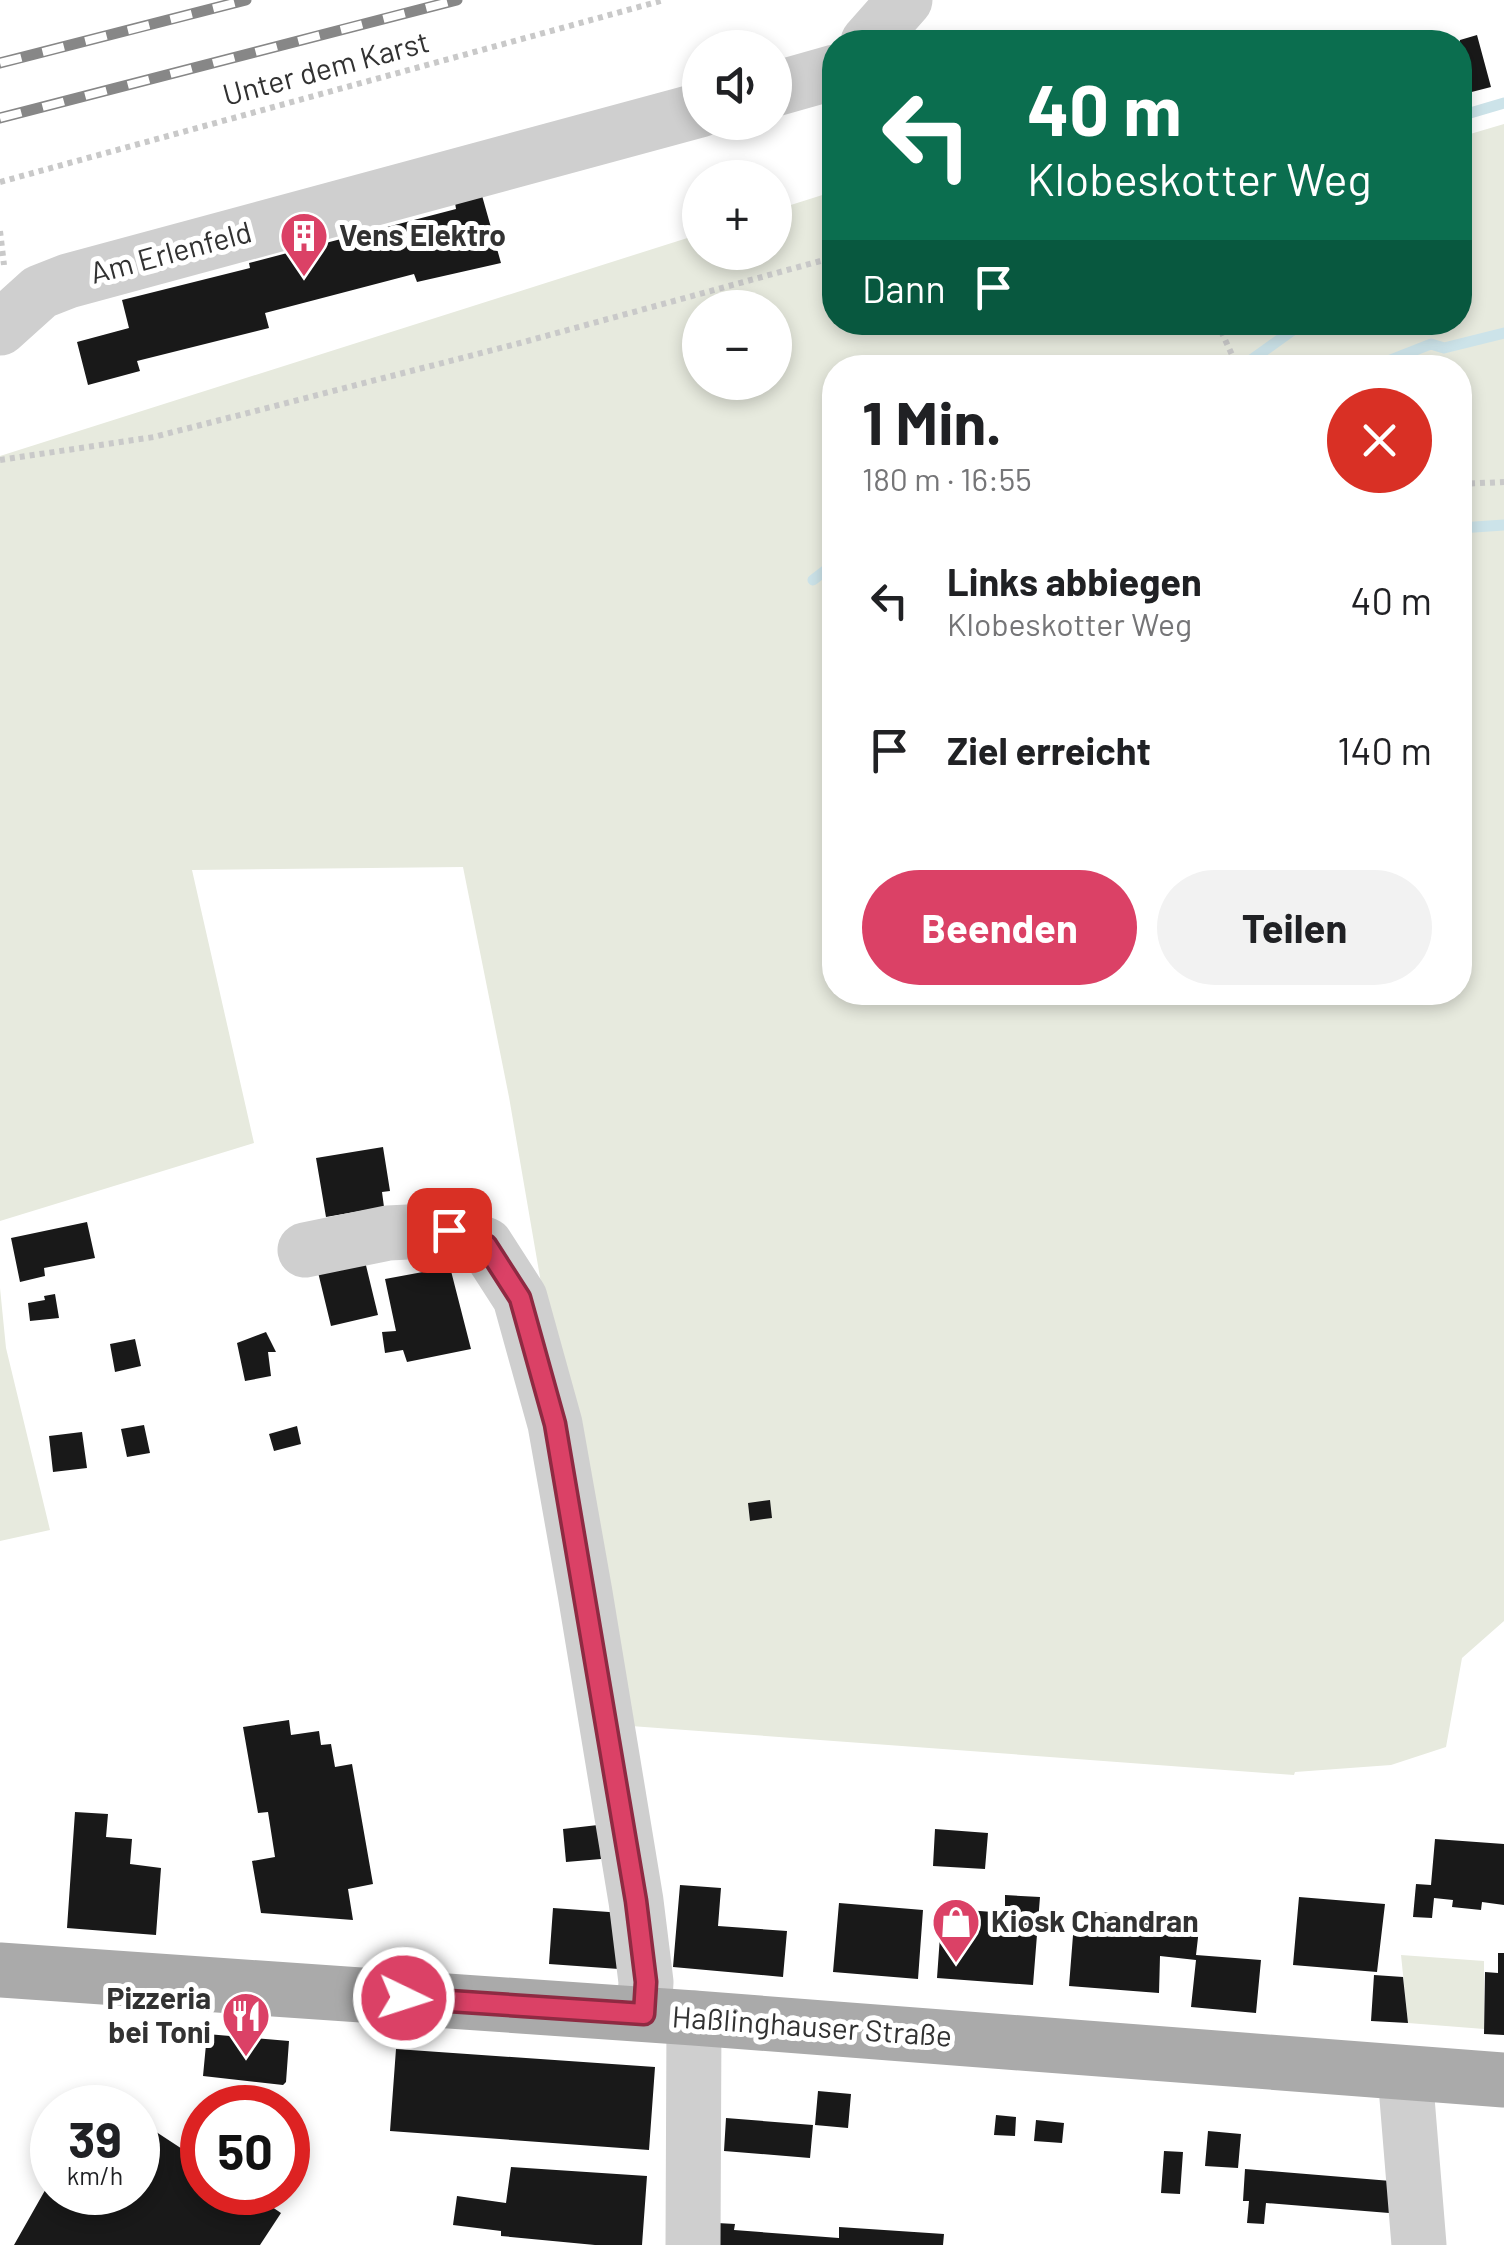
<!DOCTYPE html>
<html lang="de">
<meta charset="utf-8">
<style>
body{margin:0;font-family:Barlow,sans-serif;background:#f2f2f2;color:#202124;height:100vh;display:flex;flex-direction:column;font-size:38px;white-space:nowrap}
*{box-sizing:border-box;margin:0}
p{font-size:32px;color:#757577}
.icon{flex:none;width:55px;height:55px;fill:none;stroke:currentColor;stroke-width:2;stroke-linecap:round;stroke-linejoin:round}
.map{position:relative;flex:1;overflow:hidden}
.drawer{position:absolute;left:822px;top:355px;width:650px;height:650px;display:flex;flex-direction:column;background:#fff;border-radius:40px;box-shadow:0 5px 15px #0003}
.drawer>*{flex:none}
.banner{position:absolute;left:822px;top:30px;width:650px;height:305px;border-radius:40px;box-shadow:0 5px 15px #0003;background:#0b6e4f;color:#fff;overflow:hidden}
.fabs{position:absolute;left:682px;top:30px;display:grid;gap:20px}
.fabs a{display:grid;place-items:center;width:110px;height:110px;border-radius:50%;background:#fff;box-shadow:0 5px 15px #0003;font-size:50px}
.speed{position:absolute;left:30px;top:2085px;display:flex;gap:20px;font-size:50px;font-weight:700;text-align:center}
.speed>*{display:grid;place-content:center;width:130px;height:130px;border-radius:50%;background:#fff;box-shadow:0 5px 15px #0003;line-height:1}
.speed small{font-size:25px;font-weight:400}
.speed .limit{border:15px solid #d22;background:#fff;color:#111}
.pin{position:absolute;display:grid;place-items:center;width:85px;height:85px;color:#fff;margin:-42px;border-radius:20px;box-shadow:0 5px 15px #0006}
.me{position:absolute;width:110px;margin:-55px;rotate:94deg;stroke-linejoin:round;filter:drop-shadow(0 0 8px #0008)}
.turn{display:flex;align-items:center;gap:35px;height:210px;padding:0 40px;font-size:45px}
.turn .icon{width:130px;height:130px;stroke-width:2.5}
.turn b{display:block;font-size:70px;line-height:85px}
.then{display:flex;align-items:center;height:95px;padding:0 40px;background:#0003;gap:20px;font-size:38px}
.round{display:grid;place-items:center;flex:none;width:105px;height:105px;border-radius:52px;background:#f2f2f2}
.overview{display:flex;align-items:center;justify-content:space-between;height:170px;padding:0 40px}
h1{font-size:60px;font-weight:700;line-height:75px}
.button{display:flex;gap:20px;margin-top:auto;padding:20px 40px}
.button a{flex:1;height:115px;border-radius:60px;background:#db4166;color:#fff;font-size:40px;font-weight:700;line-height:115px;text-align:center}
.button a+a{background:#f2f2f2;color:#202124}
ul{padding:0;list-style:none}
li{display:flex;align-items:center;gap:30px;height:150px;padding:0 40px}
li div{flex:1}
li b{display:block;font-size:38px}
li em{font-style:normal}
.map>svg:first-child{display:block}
.green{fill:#e7eade;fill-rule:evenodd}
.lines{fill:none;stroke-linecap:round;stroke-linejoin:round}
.stream{stroke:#cce3e9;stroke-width:11}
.building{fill:#191919}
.path{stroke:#c9c9c9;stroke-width:6;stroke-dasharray:5 5;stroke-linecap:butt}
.minor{stroke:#cfcfcf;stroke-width:55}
.major{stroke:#aaa;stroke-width:55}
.rail-casing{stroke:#878787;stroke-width:11}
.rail{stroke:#fff;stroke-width:8;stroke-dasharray:22;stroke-linecap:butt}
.route-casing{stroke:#8e2a42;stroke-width:25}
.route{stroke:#db4166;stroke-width:18}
.labels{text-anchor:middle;stroke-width:10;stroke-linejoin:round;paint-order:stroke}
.street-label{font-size:30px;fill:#323232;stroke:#fff}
.poi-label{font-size:30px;font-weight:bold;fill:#323232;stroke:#fff;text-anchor:start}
</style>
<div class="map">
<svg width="1504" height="2245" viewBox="0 0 1504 2245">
<rect width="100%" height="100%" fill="#fff"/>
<path class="green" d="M1504,124V1621L1462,1658L1446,1747L1391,1765L1295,1772L1294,1775L617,1725L509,1097L463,867L192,870L254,1143L0,1221V456L700,234V252H775V210L835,191V322H1460V137ZM700,308H775V382H700ZM835,368H1460V992H835Z
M0,1288L6,1348L50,1530L0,1541Z
M1401,1955L1484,1961V2029L1408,2023Z"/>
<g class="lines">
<path class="stream" d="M1460,116L1504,103
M1240,368L1304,322
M1370,368L1431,344L1444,348L1504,333
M1460,528L1504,525
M813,580L835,563"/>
</g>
<path class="building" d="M1477,35L1491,87L1460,95V40Z
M481,192L501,263L417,282L414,274L265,313L269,328L137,361L140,371L88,385L77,342L129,328L122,300L250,268L249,263L456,209L454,196Z
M383,1147L390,1191L382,1192L384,1207L326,1217L316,1158Z
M87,1222L95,1258L44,1268L45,1276L20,1282L11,1238Z
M363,1253L378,1315L331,1326L316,1264Z
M450,1267L471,1349L407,1362L403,1350L385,1353L382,1332L396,1331L385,1279Z
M55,1294L59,1318L30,1321L28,1303L45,1300L44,1296Z
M266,1332L276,1352H268L271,1376L245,1381L237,1343Z
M135,1339L141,1366L115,1372L110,1344Z
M144,1425L150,1453L127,1457L121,1429Z
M297,1426L301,1444L274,1451L269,1434Z
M82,1432L87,1468L53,1472L49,1436Z
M770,1500L772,1518L750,1521L748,1503Z
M289,1720L291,1735L319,1731L321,1745L331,1744L335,1767L352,1764L373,1884L348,1889L353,1920L261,1913L252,1861L275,1857L268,1812L258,1813L243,1727Z
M75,1812L108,1814L106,1837L132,1839L130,1864L161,1868L156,1935L67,1928Z
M598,1825L601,1859L566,1862L563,1829Z
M935,1829L988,1833L985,1869L933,1866Z
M1435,1839L1504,1844V1905L1482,1902L1481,1910L1452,1907L1453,1900L1434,1898L1432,1918L1413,1917L1416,1884L1431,1885Z
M680,1885L721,1888L718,1926L787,1931L783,1977L673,1967Z
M1005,1895L1040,1897L1033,1985L937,1978L942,1908L1005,1913Z
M1299,1897L1385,1904L1377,1972L1293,1965Z
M839,1903L923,1910L918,1979L833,1972Z
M553,1908L623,1913L619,1969L549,1964Z
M1075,1910L1200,1920L1196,1955L1261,1960L1256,2013L1191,2007L1196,1960L1160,1956L1159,1993L1069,1986Z
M1498,1953H1504V2035L1484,2034L1485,1972L1498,1973Z
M1374,1975L1403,1977L1408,2023L1371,2021Z
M207,2034L289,2041L286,2082L283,2085L203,2076Z
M396,2049L655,2067L649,2150L390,2131Z
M818,2091L851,2094L848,2128L815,2125Z
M996,2115L1016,2117L1015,2136L994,2135Z
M726,2118L813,2125L810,2158L724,2151Z
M138,2120L202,2162V2192H250L281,2213L260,2245H14L52,2178V2192H138Z
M1036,2120L1064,2123L1062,2143L1034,2141Z
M1208,2131L1241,2134L1238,2168L1205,2166Z
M1164,2151L1183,2152L1180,2194L1161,2193Z
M511,2167L647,2176L642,2245H595L501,2236V2231L453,2225L457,2196L506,2203Z
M1245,2169L1391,2181L1389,2213L1266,2203L1264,2224L1247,2223L1249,2201H1243Z
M717,2223L735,2224L734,2230L839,2238V2227L944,2234L943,2245H716Z"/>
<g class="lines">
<path class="path" d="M0,182L664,0
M0,231L4,265
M1217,322L1238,368
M0,460L154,437L520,343L835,257
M1460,484L1504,482"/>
<path class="minor" d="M868,42L905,0
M775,89L835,72
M0,328L40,292L68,281L700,110
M305,1250L388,1233L449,1230L486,1245L520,1298L555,1424L585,1593L636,1901L646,1982L644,2014
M1405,2074L1419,2245
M693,2245L694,2018"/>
<path class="major" d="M0,1970L694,2018L1504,2080"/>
<g class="rail-casing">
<path id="rail" d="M0,63L246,0
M0,118L457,0"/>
</g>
<use href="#rail" class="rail"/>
</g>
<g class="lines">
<g class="route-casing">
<path id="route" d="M404,1998L644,2014L646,1982L636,1901L555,1424L520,1298L486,1245L449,1230"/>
</g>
<use href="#route" class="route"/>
</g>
<defs>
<g id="building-pin" transform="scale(2.5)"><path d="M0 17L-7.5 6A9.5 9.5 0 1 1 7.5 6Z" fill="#db4166" stroke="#fff"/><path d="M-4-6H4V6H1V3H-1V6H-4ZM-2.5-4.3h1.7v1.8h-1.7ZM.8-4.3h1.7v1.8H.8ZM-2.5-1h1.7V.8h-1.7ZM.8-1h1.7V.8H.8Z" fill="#fff"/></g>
<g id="shop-pin" transform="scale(2.5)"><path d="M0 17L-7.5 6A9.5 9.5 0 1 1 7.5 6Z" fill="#db4166" stroke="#fff"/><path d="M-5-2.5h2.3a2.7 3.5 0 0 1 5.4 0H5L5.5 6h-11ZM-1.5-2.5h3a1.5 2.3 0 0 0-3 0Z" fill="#fff"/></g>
<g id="restaurant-pin" transform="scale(2.5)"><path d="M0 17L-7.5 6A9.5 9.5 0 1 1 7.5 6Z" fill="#db4166" stroke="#fff"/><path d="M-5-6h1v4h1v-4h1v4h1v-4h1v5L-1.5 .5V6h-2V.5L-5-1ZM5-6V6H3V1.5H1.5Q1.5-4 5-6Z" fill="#fff"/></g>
</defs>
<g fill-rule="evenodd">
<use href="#building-pin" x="304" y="236"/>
<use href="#shop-pin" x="956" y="1922"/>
<use href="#restaurant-pin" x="246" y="2016"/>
</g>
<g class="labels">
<g class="street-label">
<text transform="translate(326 69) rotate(-15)" y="10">Unter dem Karst</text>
<text transform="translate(171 253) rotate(-15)" y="10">Am Erlenfeld</text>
<text transform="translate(812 2027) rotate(4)" y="10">Haßlinghauser Straße</text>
</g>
<g class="poi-label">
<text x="339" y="246">Vens Elektro</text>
<text x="991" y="1932">Kiosk Chandran</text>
<text x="211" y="2009" text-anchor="end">Pizzeria<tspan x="211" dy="34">bei Toni</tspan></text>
</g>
</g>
</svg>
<div class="fabs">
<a><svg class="icon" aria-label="sound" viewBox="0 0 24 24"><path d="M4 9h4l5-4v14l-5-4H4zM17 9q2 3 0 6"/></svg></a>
<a>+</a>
<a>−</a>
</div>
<div class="speed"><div>39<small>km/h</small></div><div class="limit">50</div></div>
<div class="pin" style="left:449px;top:1230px;background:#d93025"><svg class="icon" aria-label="arrive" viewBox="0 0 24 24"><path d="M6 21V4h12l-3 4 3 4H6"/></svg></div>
<svg class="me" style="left:404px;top:1998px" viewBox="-20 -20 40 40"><circle r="17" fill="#db4166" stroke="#fff" stroke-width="3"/><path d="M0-11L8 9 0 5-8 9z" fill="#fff"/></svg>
<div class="banner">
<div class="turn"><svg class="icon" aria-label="left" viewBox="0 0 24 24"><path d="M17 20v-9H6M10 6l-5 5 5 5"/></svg><div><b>40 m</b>Klobeskotter Weg</div></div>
<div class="then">Dann<svg class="icon" aria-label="arrive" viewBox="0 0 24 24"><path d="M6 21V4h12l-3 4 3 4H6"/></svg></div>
</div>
<section class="drawer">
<div class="overview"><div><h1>1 Min.</h1><p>180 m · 16:55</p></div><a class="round" style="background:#d93025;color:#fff"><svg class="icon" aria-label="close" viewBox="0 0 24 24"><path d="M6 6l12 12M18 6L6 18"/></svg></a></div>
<ul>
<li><svg class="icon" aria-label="left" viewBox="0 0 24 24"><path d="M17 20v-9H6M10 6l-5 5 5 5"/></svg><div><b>Links abbiegen</b><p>Klobeskotter Weg</p></div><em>40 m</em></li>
<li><svg class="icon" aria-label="arrive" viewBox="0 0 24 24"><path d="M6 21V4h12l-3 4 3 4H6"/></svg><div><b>Ziel erreicht</b></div><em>140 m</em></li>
</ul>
<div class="button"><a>Beenden</a><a>Teilen</a></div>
</section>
</div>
